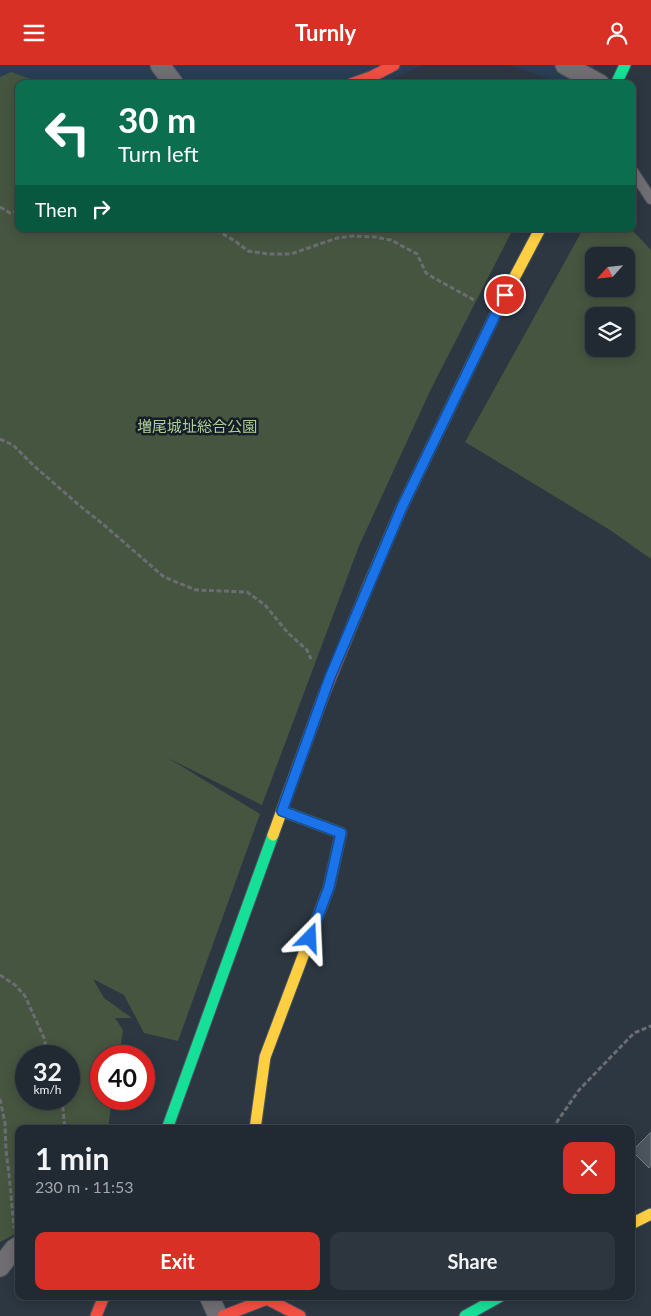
<!DOCTYPE html>
<meta charset="utf-8">
<style>
body{margin:0;font-family:Lato,"Noto Sans JP",sans-serif;background:#2d353e;color:#f1f3f6;height:100vh;display:flex;flex-direction:column;font-size:19px;white-space:nowrap}
*{box-sizing:border-box;margin:0}
p{font-size:16px;color:#a2a6ac}
.icon{flex:none;width:28px;height:28px;fill:none;stroke:currentColor;stroke-width:2;stroke-linecap:round;stroke-linejoin:round}
.map{position:relative;flex:1;overflow:hidden}
.details{position:absolute;left:15px;top:1060px;width:620px;height:175px;display:flex;flex-direction:column;background:#212932;border-radius:10px;box-shadow:0 2px 12px #0003,0 0 0 1px #3e454d}
.details>*{flex:none}
.banner{position:absolute;left:15px;top:15px;width:621px;height:152px;border-radius:10px;box-shadow:0 2px 12px #0003,0 0 0 1px #3e454d;background:#0b6e4f;color:#fff;overflow:hidden}
.needle{width:32px;rotate:243deg}
.controls{position:absolute;left:585px;top:182px;display:grid;gap:10px}
.controls a{display:grid;place-items:center;width:50px;height:50px;border-radius:10px;background:#212932;box-shadow:0 2px 12px #0003,0 0 0 1px #3e454d;font-size:25px}
.speed{position:absolute;left:15px;top:980px;display:flex;gap:10px;font-size:25px;font-weight:700;text-align:center}
.speed>*{display:grid;place-content:center;width:65px;height:65px;border-radius:50%;background:#212932;box-shadow:0 2px 12px #0003,0 0 0 1px #3e454d;line-height:1}
.speed small{font-size:12px;font-weight:400}
.speed .limit{border:8px solid #d22;background:#fff;color:#111}
.pin{position:absolute;display:grid;place-items:center;width:42px;height:42px;color:#fff;margin:-21px;border:2px solid #fff;border-radius:50%;box-shadow:0 1px 5px #0007}
.me{position:absolute;width:55px;margin:-28px;rotate:21deg;stroke-linejoin:round;filter:drop-shadow(0 0 4px #0008)}
.turn{display:flex;align-items:center;gap:18px;height:105px;padding:0 20px;font-size:22px}
.turn .icon{width:65px;height:65px;stroke-width:2.5}
.turn b{display:block;font-size:35px;line-height:42px}
.then{display:flex;align-items:center;height:48px;padding:0 20px;background:#0003;gap:10px;font-size:19px}
.round{display:grid;place-items:center;flex:none;width:52px;height:52px;border-radius:10px;background:#2d353e}
.head{display:flex;align-items:center;justify-content:space-between;height:85px;padding:0 20px}
h1{font-size:30px;font-weight:700;line-height:38px}
.primary-button{display:flex;gap:10px;margin-top:auto;padding:10px 20px}
.primary-button a{flex:1;height:58px;border-radius:10px;background:#d93025;color:#fff;font-size:20px;font-weight:700;line-height:58px;text-align:center}
.primary-button a+a{background:#2d353e;color:#f1f3f6}
header{display:flex;justify-content:space-between;align-items:center;height:65px;padding:0 20px;background:#d93025;color:#fff;font-size:22px;font-weight:700}
.map>svg:first-child{display:block}
.built{fill:#273e53}
.green{fill:#46553f;fill-rule:evenodd}
.building{fill:#4c555e;stroke:#747d86}
.lines{fill:none;stroke-linecap:round;stroke-linejoin:round}
.lane-casing{stroke:#4b545e;stroke-width:12}
.street-casing{stroke:#4b545e;stroke-width:21}
.fast-casing{stroke:#4b545e;stroke-width:13}
.slow-casing{stroke:#4b545e;stroke-width:13}
.jam-casing{stroke:#4b545e;stroke-width:13}
.path{stroke:#6b6d74;stroke-width:3;stroke-dasharray:5 2.5;stroke-linecap:butt}
.lane{stroke:#716e73;stroke-width:10}
.street{stroke:#716e73;stroke-width:19}
.fast{stroke:#16e098;stroke-width:11}
.slow{stroke:#ffcf43;stroke-width:11}
.jam{stroke:#f24e42;stroke-width:11}
.route-casing{stroke:#114b97;stroke-width:12}
.route{stroke:#1a73e8;stroke-width:9}
.labels{text-anchor:middle;stroke-width:5;stroke-linejoin:round;paint-order:stroke}
.park-label{font-size:15px;fill:#afce96;stroke:#151e26}
</style>
<header><svg class="icon" aria-label="menu" viewBox="0 0 24 24"><path d="M4 6h16M4 12h16M4 18h16"/></svg>Turnly<svg class="icon" aria-label="person" viewBox="0 0 24 24"><circle cx="12" cy="8" r="4"/><path d="M4 21q1-7 8-7t8 7"/></svg></header>
<div class="map">
<svg width="651" height="1251" viewBox="0 0 651 1251">
<rect width="100%" height="100%" fill="#2c3742"/>
<path class="built" d="M0,0H422L383,19H30L0,16Z
M509,0H595L586,19H558L555,16Z"/>
<path class="green" d="M11,7L45,19H19V164H513L431,324L359,481L262,740L168,693L260,749L178,976L144,968L124,930L93,914L104,933L132,953H115L123,965L119,991H101V1034H112L108,1064H19V1167L0,1177V12ZM69,991V1034H26V991Z
M583,164H631L651,185V494L610,465L465,377ZM626,191V224H594V191ZM626,251V284H594V251Z"/>
<path class="building" d="M651,1067V1100L649,1103L632,1086Z"/>
<g class="lines">
<g class="lane-casing">
<path id="lane" d="M632,105L651,134"/>
</g>
<g class="street-casing">
<path id="street" d="M160,0L174,19
M565,0L600,19
M0,1202L14,1184L19,1181
M209,1231L218,1251"/>
</g>
<g class="fast-casing">
<path id="fast" d="M616,19L625,0
M369,519L402,442L502,236
M282,746L341,768L329,822L309,875
M167,1064L273,770
M465,1251L501,1231"/>
</g>
<g class="slow-casing">
<path id="slow" d="M502,236L540,164
M273,770L324,629
M255,1064L265,992L309,875
M631,1159L651,1149"/>
</g>
<g class="jam-casing">
<path id="jam" d="M351,19L371,12L394,0
M324,629L369,519
M96,1251L104,1231
M223,1251L267,1234L300,1251"/>
</g>
<path class="path" d="M0,142L10,148L19,146
M217,164L221,168L235,176L248,186L269,189H291L337,173L354,171L375,172L391,175L417,189L426,208L434,213L476,236
M0,374L13,380L33,400L80,441L104,460L164,512L196,525L247,527L265,540L288,568L307,585L311,594
M0,910L15,920L25,931L44,973L48,991
M0,1034L5,1058L6,1085L9,1109L14,1163
M62,1034L65,1064
M552,1064L579,1025L634,968L651,961"/>
<use href="#lane" class="lane"/>
<use href="#street" class="street"/>
<use href="#fast" class="fast"/>
<use href="#slow" class="slow"/>
<use href="#jam" class="jam"/>
</g>
<g class="lines">
<g class="route-casing">
<path id="route" d="M310,873L329,822L341,768L282,746L330,612L402,442L505,230"/>
</g>
<use href="#route" class="route"/>
</g>
<g class="labels">
<g class="park-label">
<text x="197" y="367">増尾城址総合公園</text>
</g>
</g>
</svg>
<div class="controls">
<a><svg class="needle" viewBox="-14 -14 28 28"><path d="M0-13l5 13h-10z" fill="#e53935"/><path d="M0 13l5-13h-10z" fill="#a2a6ac"/></svg></a>
<a><svg class="icon" aria-label="layers" viewBox="0 0 24 24"><path d="M12 4l9 5-9 5-9-5zM3 14l9 5 9-5"/></svg></a>
</div>
<div class="speed"><div>32<small>km/h</small></div><div class="limit">40</div></div>
<div class="pin" style="left:505px;top:230px;background:#d93025"><svg class="icon" aria-label="arrive" viewBox="0 0 24 24"><path d="M6 21V4h12l-3 4 3 4H6"/></svg></div>
<svg class="me" style="left:310px;top:873px" viewBox="-20 -20 40 40"><path d="M0-17L14 15 0 8-14 15z" fill="#1a73e8" stroke="#fff" stroke-width="4"/></svg>
<div class="banner">
<div class="turn"><svg class="icon" aria-label="left" viewBox="0 0 24 24"><path d="M17 20v-9H6M10 6l-5 5 5 5"/></svg><div><b>30 m</b>Turn left</div></div>
<div class="then">Then<svg class="icon" aria-label="right" viewBox="0 0 24 24"><path d="M7 20v-9h11M14 6l5 5-5 5"/></svg></div>
</div>
<section class="details">
<div class="head"><div><h1>1 min</h1><p>230 m · 11:53</p></div><a class="round" style="background:#d93025;color:#fff"><svg class="icon" aria-label="close" viewBox="0 0 24 24"><path d="M6 6l12 12M18 6L6 18"/></svg></a></div>
<div class="primary-button"><a>Exit</a><a>Share</a></div>
</section>
</div>
